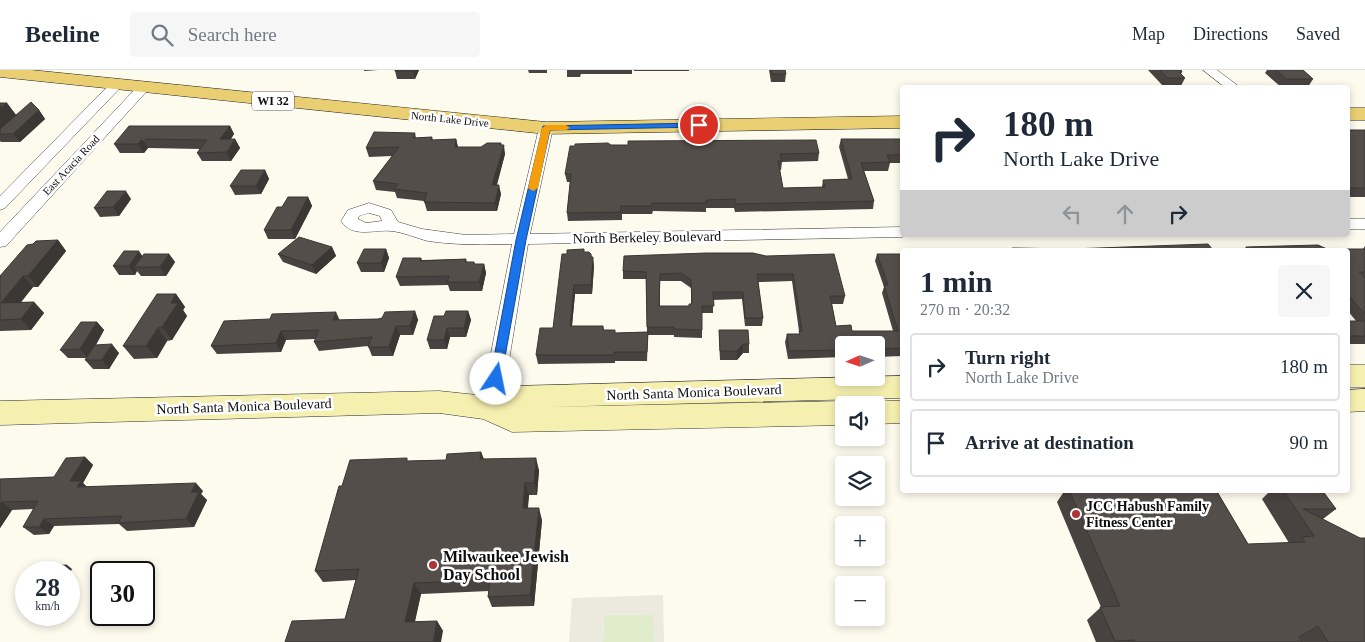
<!DOCTYPE html>
<meta charset="utf-8">
<style>
body{margin:0;font-family:Georgia,serif;background:#f6f6f7;color:#1f2937;height:100vh;display:flex;flex-direction:column;font-size:19px;white-space:nowrap}
*{box-sizing:border-box;margin:0}
p{font-size:16px;color:#747a83}
.icon{flex:none;width:28px;height:28px;fill:none;stroke:currentColor;stroke-width:2;stroke-linecap:round;stroke-linejoin:round}
.map{position:relative;flex:1;overflow:hidden}
.sheet{position:absolute;left:900px;top:178px;width:450px;height:245px;display:flex;flex-direction:column;background:#fff;border-radius:5px;box-shadow:0 2px 8px #0003}
.sheet>*{flex:none}
.banner{position:absolute;left:900px;top:15px;width:450px;height:152px;border-radius:5px;box-shadow:0 2px 8px #0003;background:#fff;color:#1f2937;overflow:hidden}
.needle{width:32px;rotate:267deg}
.fabs{position:absolute;left:835px;top:266px;display:grid;gap:10px}
.fabs a{display:grid;place-items:center;width:50px;height:50px;border-radius:5px;background:#fff;box-shadow:0 2px 8px #0003;font-size:25px}
.speed{position:absolute;left:15px;top:491px;display:flex;gap:10px;font-size:25px;font-weight:700;text-align:center}
.speed>*{display:grid;place-content:center;width:65px;height:65px;border-radius:50%;background:#fff;box-shadow:0 2px 8px #0003;line-height:1}
.speed small{font-size:12px;font-weight:400}
.speed .limit{border:2px solid #111;border-radius:8px;background:#fff;color:#111}
.pin{position:absolute;display:grid;place-items:center;width:42px;height:42px;color:#fff;margin:-21px;border:2px solid #fff;border-radius:50%;box-shadow:0 1px 5px #0007}
.me{position:absolute;width:55px;margin:-28px;rotate:11deg;stroke-linejoin:round;filter:drop-shadow(0 0 4px #0008)}
.turn{display:flex;align-items:center;gap:18px;height:105px;padding:0 20px;font-size:22px}
.turn .icon{width:65px;height:65px;stroke-width:2.5}
.turn b{display:block;font-size:35px;line-height:42px}
.lanes{display:flex;align-items:center;height:48px;padding:0 20px;background:#0003;justify-content:center;gap:25px;direction:ltr}
.lanes .off{opacity:.35}
.round{display:grid;place-items:center;flex:none;width:52px;height:52px;border-radius:5px;background:#f6f6f7}
.overview{display:flex;align-items:center;justify-content:space-between;height:85px;padding:0 20px}
h1{font-size:30px;font-weight:700;line-height:38px}
ul{padding:0;list-style:none}
li{display:flex;align-items:center;gap:15px;height:68px;margin:0 10px 8px;padding:0 10px;border:2px solid #e0e1e3;border-radius:5px}
li div{flex:1}
li b{display:block;font-size:19px}
li em{font-style:normal}
header{display:flex;align-items:center;gap:30px;box-sizing:border-box;height:70px;padding:0 25px;background:#fff;border-bottom:1px solid #e0e1e3}
header strong{font-size:24px}
nav{display:flex;gap:28px;margin-inline-start:auto;font-size:18px}
.search{width:350px;height:45px;background:#f6f6f7;display:flex;align-items:center;gap:12px;box-sizing:border-box;padding:0 18px;border-radius:5px;color:#747a83;font-size:19px}
.map>svg:first-child{display:block}
.pitch{fill:#e0eccc}
.plaza{fill:#ece9de}
.lines{fill:none;stroke-linecap:round;stroke-linejoin:round}
.street-casing{stroke:#404040;stroke-width:1}
.secondary-casing{stroke:#2f2f2f;stroke-width:1}
.primary-casing{stroke:#1e1e1e;stroke-width:1}
.street{fill:#fff;fill-rule:evenodd}
.secondary{fill:#f6f0b0;fill-rule:evenodd}
.primary{fill:#eacf72;fill-rule:evenodd}
.wall{fill:#484340;fill-rule:evenodd}
.shaded-wall{fill:#3b3734}
.building{fill:#544e4a;stroke:#3b3734;fill-rule:evenodd}
.route{fill:#1a73e8;stroke:#114b97}
.slow{fill:#f59e0b}
.poi-dot{fill:#ad3437;stroke:#fff;stroke-width:2}
.labels{text-anchor:middle;stroke-width:5;stroke-linejoin:round;paint-order:stroke}
.far-street-label{font-size:11px;fill:#0d0d0d;stroke:#fff}
.shield{fill:#fff;stroke:#565656;stroke-width:1}
.shield-label{font-size:12px;font-weight:bold;fill:#0d0d0d}
.street-label{font-size:14px;fill:#0d0d0d;stroke:#fff}
.poi-label{font-size:14px;font-weight:bold;fill:#0d0d0d;stroke:#fff;text-anchor:start}
.near-poi-label{font-size:16px;font-weight:bold;fill:#0d0d0d;stroke:#fff;text-anchor:start}
</style>
<header>
<strong>Beeline</strong>
<div class="search"><svg class="icon" aria-label="search" viewBox="0 0 24 24"><circle cx="10" cy="10" r="6"/><path d="M15 15l6 6"/></svg>Search here</div>
<nav><a>Map</a><a>Directions</a><a>Saved</a></nav>
</header>
<div class="map">
<svg width="1365" height="572" viewBox="0 0 1365 572">
<rect width="100%" height="100%" fill="#fdfbee"/>
<path class="pitch" d="M654,544V572H603L604,545Z"/>
<path class="plaza" d="M663,525L664,572H654L653,544L604,545L603,572H569L572,528Z"/>
<g class="lines">
<g class="street-casing">
<path id="street" d="M1203,0H1217L1241,18H1226Z
M116,11L122,15L120,18L5,138L0,140V126L112,12Z
M143,14L147,15L149,18L147,21L6,176L0,177V162L139,15Z
M546,54L553,58L530,164L902,157V165H908L902,167L528,174L506,309L495,344L488,346L481,344L478,338L486,309L512,174C484,175 456,175 428,171C416,168 403,162 391,161C375,159 353,169 341,151L348,140L369,133L391,140L398,152L422,159L466,165L514,164L539,58ZM369,143L380,146L382,151L366,153L358,149L359,146Z
M1348,149H1365V159H1348Z"/>
</g>
<g class="secondary-casing">
<path id="secondary" d="M1348,295H1365V317H1348Z
M902,306V328L546,337L844,331L855,335H844V355L512,362L483,349L439,343L0,355V331L439,321L487,326L515,316Z
M1365,319V341L1348,342V320Z
M876,330L902,331V353L876,354V335H865Z"/>
</g>
<g class="primary-casing">
<path id="primary" d="M0,0H31L546,52L902,46V58L546,64L0,7Z
M1348,38H1365V50H1348Z"/>
</g>
<use href="#street" class="street"/>
<use href="#secondary" class="secondary"/>
<use href="#primary" class="primary"/>
</g>
<path class="wall" d="M364,0H378L364,1Z
M395,0H419L415,9H397L395,1Z
M528,0H547V3H529Z
M567,0H632V4H581L580,7H567Z
M634,0H689V1H634Z
M769,0H785L786,4L785,12H771Z
M1148,0H1181L1182,2L1181,4L1185,8L1181,16H1163Z
M1267,0H1303L1313,9L1308,17H1281L1265,3Z
M0,33H7L16,45L39,40L45,49L20,72H1L0,71Z
M230,56L234,64L231,69H235L240,78L231,91H202L197,83L200,79L148,78L144,83H120L114,74Z
M1348,60H1365V127H1348Z
M415,63L416,68L432,67L433,70L456,69L458,77H481L501,73L505,84L497,115L501,124L497,141H427L424,131L397,128L395,122L376,120L373,111L392,86L369,87L366,78Z
M841,69H902V93H890L888,101H864L874,131L873,139L735,142L734,138H706V142L653,141L652,144H622V150L568,151L567,143L570,112H567L565,104L611,75L819,83L818,91L782,92L781,100H780L783,118L822,117L823,110L848,109L839,77Z
M265,100L269,109L261,124L235,125L230,116Z
M308,127L312,136L295,169H268L264,160L282,137Z
M131,129L119,146L100,147L94,138Z
M58,170L66,181L38,217H33L20,232H34L44,243L31,260L0,261V206L33,174Z
M1365,176V274H1348V251H1356L1348,241V180L1244,179L1246,177L1327,179H1363Z
M332,177L336,186L316,204L283,192L278,184Z
M386,179L389,188L384,202H361L357,193Z
M585,182L591,184L594,196L592,224H575L572,256H603L604,260L616,263L647,262L646,209H623V201L753,183L845,226L843,234H832L836,256L852,261H893L882,223L884,217L875,191L877,184H902V286L876,287V275H844V287L788,289L785,272L787,264H799V261L792,211L758,212L763,248L762,256H745L742,229L713,230V243H702V268L674,267V265H648L647,291H615V293L538,294L536,285L553,258ZM660,211H681L691,218V234L689,236H660Z
M169,184L175,192L166,206H141L137,201L135,205H119L113,196L143,186Z
M421,188L422,190L466,189L467,192H474L475,194H484L486,203L482,221H450L448,215L400,216L396,207Z
M176,224L185,237L183,240L187,246L172,270L167,271L157,288L134,289L123,276Z
M415,241L418,250L413,265H400L393,286H372L368,276L319,281L314,272L316,269L286,270L281,282L217,284L211,276L224,251L340,250L378,249Z
M468,241L471,250L466,267H450L447,279H430L427,270L444,246Z
M97,252L104,260L96,275L119,283L109,299H93L85,290L86,288H68L60,280Z
M719,260L749,274V283H743L737,290H720L719,269Z
M481,382L484,389L539,400L537,425H529L528,438L542,450L534,536L492,537L488,527L489,521L421,524L415,552L437,551L443,561L345,549L356,510L323,512L315,501L342,416L409,391L446,390Z
M85,387L93,395L83,413L87,417L203,421L201,424L207,430L194,457L127,461L119,454L54,456L49,464L34,465L23,457L34,439L12,440L0,458V409L54,407Z
M1065,420H1216L1248,474L1289,473L1262,429L1268,423L1266,420H1322L1336,439L1323,449L1365,572H1096L1087,550L1101,537L1057,432Z"/>
<path class="shaded-wall" d="M413,0H419L415,9L413,1Z
M7,33L16,45L0,59V38Z
M39,40L45,49L20,72L13,64Z
M230,56L234,64L224,78L220,69Z
M142,69L148,78L144,83L138,74Z
M235,69L240,78L231,91L227,82Z
M456,69L458,78L455,77Z
M501,73L502,80L504,75L505,84L494,124L492,115Z
M265,100L269,109L261,124L256,116Z
M499,115L501,124L497,141L495,133Z
M126,121L131,129L119,146L113,137Z
M308,127L312,136L295,169L291,160Z
M58,170L66,181L38,217L28,206Z
M332,177L336,186L316,204L312,195Z
M386,179L389,188L384,202L381,193Z
M139,181L145,190L134,197L137,201L135,205L129,196Z
M169,184L175,192L166,206L160,197Z
M593,187L594,196L592,224L591,215Z
M484,194L486,203L482,221L479,212Z
M23,206L33,217L12,244L1,233Z
M574,215L575,224L571,265L570,256Z
M176,224L185,237L183,240L187,246L172,270L162,257L171,233Z
M34,232L44,243L31,260L21,249Z
M415,241L418,250L413,265L410,256Z
M468,241L471,250L466,267L464,258Z
M336,242L340,251L333,250Z
M97,252L104,260L88,288L80,279Z
M396,256L400,265L393,286L389,277Z
M158,258L167,271L157,288L146,276Z
M447,258L450,267L447,279L444,270Z
M281,261L286,270L281,282L276,273Z
M112,274L119,283L109,299L102,290Z
M743,274V283L737,290V281Z
M481,382L485,394L480,389Z
M85,387L93,395L83,413L89,419L86,425L70,411Z
M536,388L539,400L537,425L534,413Z
M196,413L203,421L201,424L207,430L194,457L186,449L191,422Z
M525,413L529,425L526,450L523,438Z
M2,432L12,440L0,458V435Z
M539,438L542,450L534,536L530,525Z
M44,449L54,456L49,464L39,457Z
M67,495L72,499L69,505V502H63Z
M414,513L421,524L412,562L405,552Z
M437,551L443,561L441,572H433Z"/>
<path class="building" d="M395,0H413V1H395Z
M771,0H785L786,4H772Z
M1160,0H1181L1182,2H1179L1185,8H1167Z
M1276,0H1303L1313,9H1286Z
M31,32L39,40L13,64H0V59Z
M0,33H7L0,38Z
M129,56H230L220,69H235L227,82L197,83L207,70L142,69L138,74H114Z
M1348,60H1365V118H1348Z
M374,62L415,63L413,68L432,67L431,70L456,69L455,77H481L487,73H501L500,75H504L492,115H499L495,133L424,132L427,123L394,119L398,114L373,111L399,77L366,78Z
M841,69H902V85H887L890,92L861,93L874,131L735,134V129L706,130V133H652V136H621V142L567,143L571,104H565L570,76H575V74L608,73L611,75H628V71L816,70L819,83L780,84L782,91H778L783,118L825,117L823,110L852,109Z
M241,100H265L256,116H230Z
M107,121H126L113,137L94,138Z
M288,127H308L291,160H264L277,137H282Z
M299,167L332,177L312,195L278,184Z
M58,170L28,206H23L1,233L34,232L21,249L0,250V206L27,175L33,174L36,171Z
M1208,174L1213,180H1013L1012,178L1071,179Z
M1318,175L1327,179H1365V202H1359L1365,208V244L1348,225V180H1229L1248,179L1246,177Z
M364,179H386L381,193H357Z
M584,179V182H589L591,184V187H593L591,215H574L570,256H603V260H615V263L648,262L647,282H614V285H536L540,258H553L562,184H567V180Z
M124,181H139L129,196H113Z
M706,183H753L766,186L834,184L845,226H830L836,256L851,255L852,261H898L884,215H888L877,184H902V278L876,279V275H844V280L789,281L787,264H800L799,261H802L793,204H757L763,248H745L743,222H713L714,236H702V260L674,259V257H647L646,202L623,201L624,186ZM681,203L691,210L692,234H689V236H659L660,204Z
M144,184H169L160,197H134Z
M403,188H421L420,191L466,189L465,192H474V194H484L479,212H447L449,206L396,207Z
M157,224H176L171,233H178L162,257L158,258L146,276H123Z
M415,241L410,256H396L389,277H368L372,267L314,272L319,260L281,261L276,273L211,276L224,251L270,249L272,244L336,242L333,250L378,249L382,248L385,242Z
M446,241H468L464,258H447L444,270H427L434,246H444Z
M1348,251H1365V266H1348Z
M81,252H97L80,279L60,280Z
M719,260H748L749,274H743L737,281H720Z
M112,274L102,290H85L95,275Z
M481,382L480,389L536,388L534,413H525L523,438H539L530,525L488,527L490,510L414,513L405,552L437,551L433,572H285L292,551L345,549L359,499L315,501L339,416H342L350,390L407,388V391L446,390L447,384Z
M85,387L70,411H81L77,417L196,413L191,422H199L186,449L118,453L122,446L44,449L39,457H23L38,431L2,432L0,435V409L54,407L66,388Z
M1069,420H1216L1248,474L1305,472L1301,467L1314,466L1283,420H1322L1336,439H1303L1360,468H1365V572H1328L1318,556L1299,567L1302,572H1135L1134,570L1115,571L1100,537L1120,536Z
M67,495L63,502H45L49,496Z"/>
<path class="route" d="M699,53L702,54V57L550,60L526,170L501,309L500,312H491L490,309L516,170L543,56Z"/>
<path class="slow" d="M546,55H566L570,58L566,60H550L538,118L533,121L528,118L542,58Z"/>
<g class="poi-dot">
<circle cx="1076" cy="444" r="5"/>
<circle cx="433" cy="495" r="5"/>
</g>
<g class="labels">
<g class="far-street-label">
<text transform="translate(450 49) rotate(6)" y="4">North Lake Drive</text>
<text transform="translate(71 95) rotate(-47)" y="4">East Acacia Road</text>
</g>
<rect class="shield" x="252" y="21.5" width="42" height="19" rx="4"/>
<g class="shield-label">
<text x="273" y="35">WI 32</text>
</g>
<g class="street-label">
<text transform="translate(647 167) rotate(-1)" y="5">North Berkeley Boulevard</text>
<text transform="translate(694 322) rotate(-2)" y="5">North Santa Monica Boulevard</text>
<text transform="translate(244 336) rotate(-2)" y="5">North Santa Monica Boulevard</text>
</g>
<g class="poi-label">
<text x="1086" y="441">JCC Habush Family<tspan x="1086" dy="16">Fitness Center</tspan></text>
</g>
<g class="near-poi-label">
<text x="443" y="492">Milwaukee Jewish<tspan x="443" dy="18">Day School</tspan></text>
</g>
</g>
</svg>
<div class="fabs">
<a><svg class="needle" viewBox="-14 -14 28 28"><path d="M0-13l5 13h-10z" fill="#e53935"/><path d="M0 13l5-13h-10z" fill="#747a83"/></svg></a>
<a><svg class="icon" aria-label="sound" viewBox="0 0 24 24"><path d="M4 9h4l5-4v14l-5-4H4zM17 9q2 3 0 6"/></svg></a>
<a><svg class="icon" aria-label="layers" viewBox="0 0 24 24"><path d="M12 4l9 5-9 5-9-5zM3 14l9 5 9-5"/></svg></a>
<a>+</a>
<a>−</a>
</div>
<div class="speed"><div>28<small>km/h</small></div><div class="limit">30</div></div>
<div class="pin" style="left:699px;top:55px;background:#d93025"><svg class="icon" aria-label="arrive" viewBox="0 0 24 24"><path d="M6 21V4h12l-3 4 3 4H6"/></svg></div>
<svg class="me" style="left:496px;top:309px" viewBox="-20 -20 40 40"><circle r="19" fill="#fff"/><path d="M0-13L10 11 0 6-10 11z" fill="#1a73e8"/></svg>
<div class="banner">
<div class="turn"><svg class="icon" aria-label="right" viewBox="0 0 24 24"><path d="M7 20v-9h11M14 6l5 5-5 5"/></svg><div><b>180 m</b>North Lake Drive</div></div>
<div class="lanes"><svg class="icon off" aria-label="left" viewBox="0 0 24 24"><path d="M17 20v-9H6M10 6l-5 5 5 5"/></svg><svg class="icon off" aria-label="ahead" viewBox="0 0 24 24"><path d="M12 20V5M6 11l6-6 6 6"/></svg><svg class="icon" aria-label="right" viewBox="0 0 24 24"><path d="M7 20v-9h11M14 6l5 5-5 5"/></svg></div>
</div>
<section class="sheet">
<div class="overview"><div><h1>1 min</h1><p>270 m · 20:32</p></div><a class="round"><svg class="icon" aria-label="close" viewBox="0 0 24 24"><path d="M6 6l12 12M18 6L6 18"/></svg></a></div>
<ul>
<li><svg class="icon" aria-label="right" viewBox="0 0 24 24"><path d="M7 20v-9h11M14 6l5 5-5 5"/></svg><div><b>Turn right</b><p>North Lake Drive</p></div><em>180 m</em></li>
<li><svg class="icon" aria-label="arrive" viewBox="0 0 24 24"><path d="M6 21V4h12l-3 4 3 4H6"/></svg><div><b>Arrive at destination</b></div><em>90 m</em></li>
</ul>
</section>
</div>
